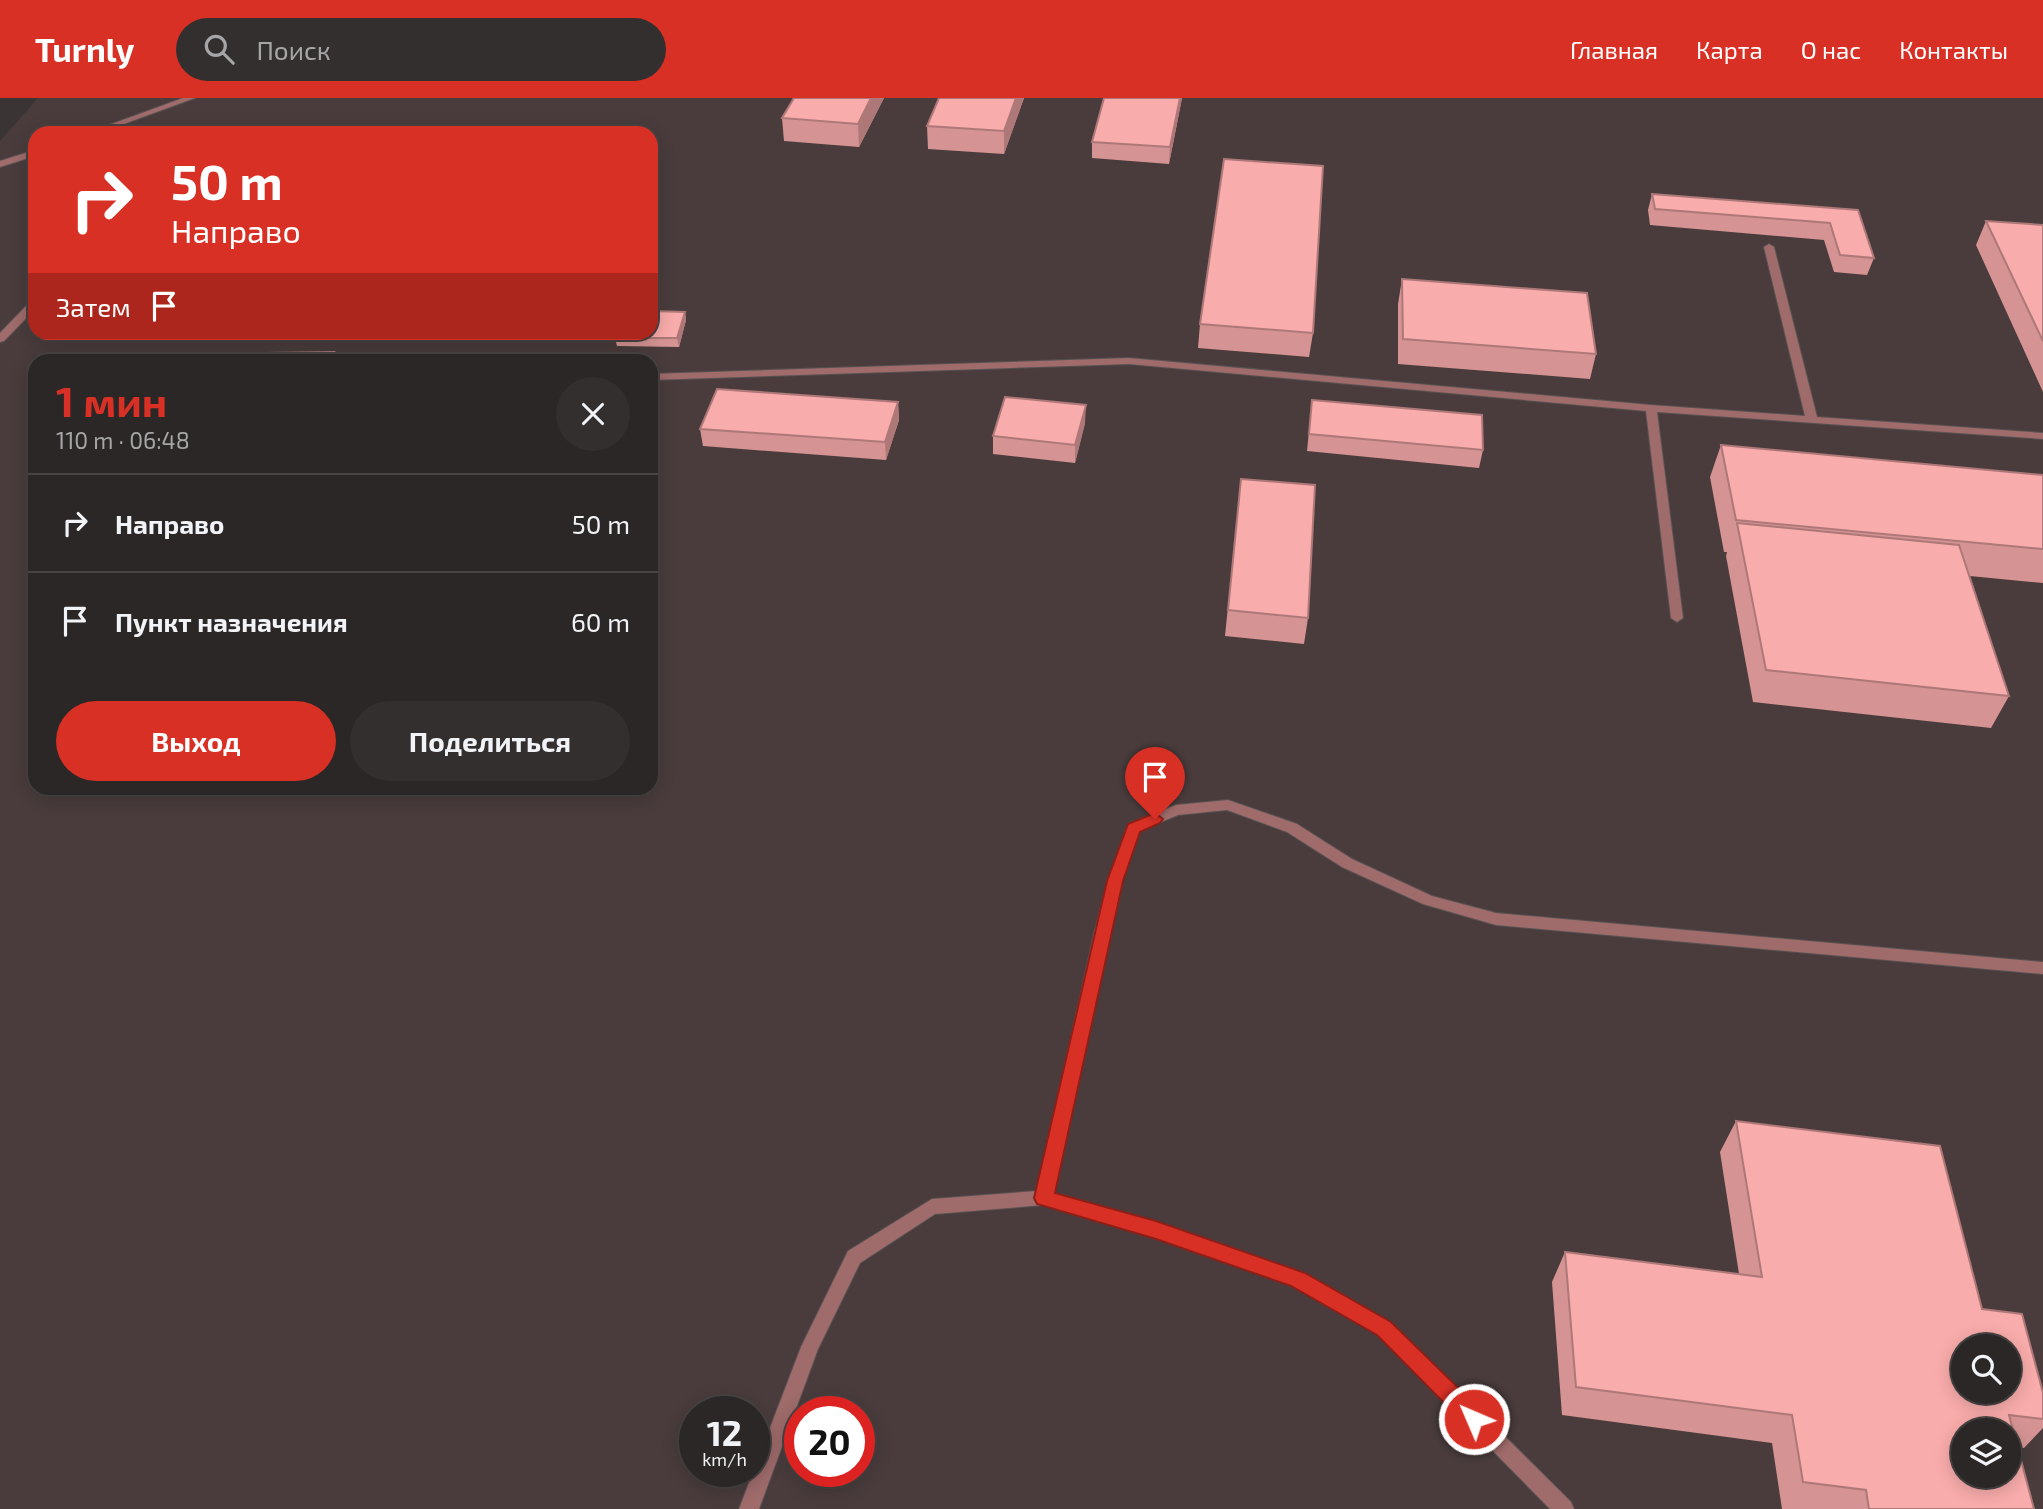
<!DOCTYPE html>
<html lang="ru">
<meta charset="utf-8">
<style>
body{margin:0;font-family:"Exo 2",sans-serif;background:#342f2f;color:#f1f3f6;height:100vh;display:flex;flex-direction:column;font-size:26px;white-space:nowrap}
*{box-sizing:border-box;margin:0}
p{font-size:23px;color:#a6a5a7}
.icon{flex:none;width:38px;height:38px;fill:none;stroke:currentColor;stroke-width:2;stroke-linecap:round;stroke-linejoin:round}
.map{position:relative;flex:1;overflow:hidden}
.panel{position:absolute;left:28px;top:256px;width:630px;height:441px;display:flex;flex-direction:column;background:#2c2727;border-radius:21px;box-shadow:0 4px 18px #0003,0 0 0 2px #484444}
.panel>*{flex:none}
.hud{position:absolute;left:28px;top:28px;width:630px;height:214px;border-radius:21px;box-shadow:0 4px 18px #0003,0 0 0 2px #484444;background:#d93025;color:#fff;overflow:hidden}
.tools{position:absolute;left:1951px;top:1236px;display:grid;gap:14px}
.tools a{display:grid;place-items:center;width:70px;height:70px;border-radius:50%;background:#2c2727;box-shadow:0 4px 18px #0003,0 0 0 2px #484444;font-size:35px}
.speed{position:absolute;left:679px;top:1298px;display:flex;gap:14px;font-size:35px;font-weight:700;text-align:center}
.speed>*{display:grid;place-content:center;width:91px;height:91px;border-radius:50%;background:#2c2727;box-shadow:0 4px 18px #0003,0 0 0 2px #484444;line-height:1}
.speed small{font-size:18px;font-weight:400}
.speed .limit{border:10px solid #d22;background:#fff;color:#111}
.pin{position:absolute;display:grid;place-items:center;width:60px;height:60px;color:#fff;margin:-72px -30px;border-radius:50% 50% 50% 0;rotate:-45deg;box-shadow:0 0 7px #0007}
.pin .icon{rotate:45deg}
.me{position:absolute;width:77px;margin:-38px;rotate:315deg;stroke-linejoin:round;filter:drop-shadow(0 0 5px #0008)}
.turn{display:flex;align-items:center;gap:24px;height:147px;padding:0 28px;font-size:32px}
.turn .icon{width:91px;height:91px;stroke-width:2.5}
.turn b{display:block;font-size:49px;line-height:60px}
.then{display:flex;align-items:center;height:66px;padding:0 28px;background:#0003;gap:14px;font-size:26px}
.round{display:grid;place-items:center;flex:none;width:74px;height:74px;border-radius:37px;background:#342f2f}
.headline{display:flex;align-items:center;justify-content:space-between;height:119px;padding:0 28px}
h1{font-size:42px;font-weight:700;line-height:52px;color:#d93025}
.button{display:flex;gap:14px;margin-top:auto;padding:14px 28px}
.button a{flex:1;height:80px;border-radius:42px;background:#d93025;color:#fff;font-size:28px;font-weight:700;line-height:80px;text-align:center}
.button a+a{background:#342f2f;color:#f1f3f6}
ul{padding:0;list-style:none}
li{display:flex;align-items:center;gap:21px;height:98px;padding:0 28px;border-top:2px solid #484444}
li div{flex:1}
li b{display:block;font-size:26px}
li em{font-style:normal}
header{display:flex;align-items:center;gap:42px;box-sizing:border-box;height:98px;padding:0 35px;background:#d93025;color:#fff}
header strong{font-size:33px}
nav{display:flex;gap:38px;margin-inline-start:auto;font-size:24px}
.search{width:490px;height:63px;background:#342f2f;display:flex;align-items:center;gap:18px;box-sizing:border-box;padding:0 24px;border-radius:38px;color:#a6a5a7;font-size:26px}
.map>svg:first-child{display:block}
.built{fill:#4a3c3c;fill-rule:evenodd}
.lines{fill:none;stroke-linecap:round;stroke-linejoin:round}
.lane-casing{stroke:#595252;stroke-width:2}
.lane{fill:#9f6b6b;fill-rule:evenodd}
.wall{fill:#d59493}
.shaded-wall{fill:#ae7878}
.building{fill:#f8acab;stroke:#ae7878;stroke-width:2;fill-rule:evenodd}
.route{fill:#d93025;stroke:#8d1f18;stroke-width:2}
</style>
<header>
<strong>Turnly</strong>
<div class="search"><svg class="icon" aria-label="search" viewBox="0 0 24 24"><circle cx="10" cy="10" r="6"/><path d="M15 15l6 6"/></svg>Поиск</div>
<nav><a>Главная</a><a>Карта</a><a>О нас</a><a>Контакты</a></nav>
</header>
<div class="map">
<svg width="2043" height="1411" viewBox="0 0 2043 1411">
<rect width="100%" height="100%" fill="#3b3434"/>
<path class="built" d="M38,0H2043V1411H0V43ZM35,35H651V234H35ZM35,262H651V690H35ZM1964,1248H2009V1293H1964ZM695,1314H754V1374H695ZM800,1314H859V1374H800ZM1964,1332H2009V1377H1964Z"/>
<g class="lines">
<g class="lane-casing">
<path id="lane" d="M183,0H195L99,35H87Z
M35,52V58L0,69V63Z
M1769,146L1774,149L1817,319L2043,335V341L1657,314L1683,520L1677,524L1671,520L1646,313L1129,266L651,282V276L1129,260L1651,307L1805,318L1764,149Z
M35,202V211L4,243L0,244V235L31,203Z
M1228,702L1297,726L1352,761L1432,798L1496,815L2043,864V876L1496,827L1423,806L1342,769L1287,734L1227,712L1178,717L1139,733L1122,783L1054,1095L1156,1124L1304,1175L1390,1224L1571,1404L1574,1411H1550L1378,1236L1293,1187L1156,1140L1044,1107L935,1116L860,1165L818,1251L759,1411H739L801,1249L848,1153L932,1101L1037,1093L1094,836L1108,783L1128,726L1176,707Z"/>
</g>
<use href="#lane" class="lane"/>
</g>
<path class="wall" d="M794,0H884L859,49L784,43L782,20Z
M939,0H1024L1004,56L928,51L927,28Z
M1182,0L1169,66L1092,60V44Z
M1652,96L1858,112L1874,160L1867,177L1834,174L1824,142L1650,127L1648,112Z
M1986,123L2043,127V294L1976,147Z
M1402,181L1596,256L1590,281L1398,266V206Z
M685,214L686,222L679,249L617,248L615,240Z
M1200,226L1313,235L1309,259L1198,250Z
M1312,302L1483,352L1479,370L1307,353Z
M898,304L899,322L886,362L703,348L700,331Z
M1085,325L1075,365L993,356V338Z
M1721,347L2043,377V485L1970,478L2009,598L1991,630L1753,604L1726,458L1727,454H1724L1710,379Z
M1241,381L1308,520L1304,546L1225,538Z
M1736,1023L1982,1211L2043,1295V1330L2024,1350L2017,1349L2034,1411H1782L1772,1345L1562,1317L1552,1184L1565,1154L1739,1176L1720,1054Z"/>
<path class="shaded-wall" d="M871,0H884L859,49L858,26Z
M1016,0H1024L1004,56V33Z
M1180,0H1182L1169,66L1170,49Z
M685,214L686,222L679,249L677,240Z
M334,254L336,262H330Z
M898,304L899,322L886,362L885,344Z
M1086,307L1085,325L1075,365V347Z"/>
<path class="building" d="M794,0H871L858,26L782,20Z
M939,0H1016L1004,33L927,28Z
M1104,0H1180L1170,49L1092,44Z
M1224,61L1323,68L1313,235L1200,226Z
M1652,96L1858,112L1874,160L1840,157L1830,125L1655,111Z
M1986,123L2043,127V243Z
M1402,181L1587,195L1596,256L1403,241Z
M651,213L685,214L677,240H615L617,234H651Z
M334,254L330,262H263L267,255Z
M717,291L898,304L885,344L700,331Z
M1005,299L1086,307L1075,347L993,338Z
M1312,302L1482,317L1483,352L1309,336Z
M1721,347L2043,377V451L1736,422Z
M1241,381L1315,387L1308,520L1228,512Z
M1737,425L1959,447L2009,598L1766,572Z
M1736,1023L1940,1048L1982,1211L2022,1216L2043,1295V1321L2009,1317L2034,1411H1869L1866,1392L1803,1384L1792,1317L1576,1289L1565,1154L1762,1179ZM1964,1248H2009V1293H1964ZM1964,1332H2009V1377H1964Z"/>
<path class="route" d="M1155,715L1163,721L1160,725L1140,734L1123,783L1055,1095L1156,1123L1305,1175L1391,1224L1482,1313L1485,1321L1482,1328L1474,1331L1467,1328L1377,1237L1291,1188L1156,1141L1037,1106L1034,1100L1107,783L1128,726Z"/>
</svg>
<div class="tools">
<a><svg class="icon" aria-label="search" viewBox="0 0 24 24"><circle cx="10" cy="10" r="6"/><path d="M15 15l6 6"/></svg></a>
<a><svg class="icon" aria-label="layers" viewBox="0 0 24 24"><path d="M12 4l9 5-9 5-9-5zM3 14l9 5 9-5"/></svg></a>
</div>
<div class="speed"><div>12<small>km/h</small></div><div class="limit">20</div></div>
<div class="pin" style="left:1155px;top:721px;background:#d93025"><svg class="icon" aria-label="arrive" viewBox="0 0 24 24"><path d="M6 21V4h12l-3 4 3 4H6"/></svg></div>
<svg class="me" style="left:1474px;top:1321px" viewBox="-20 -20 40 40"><circle r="17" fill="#d93025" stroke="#fff" stroke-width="3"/><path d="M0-11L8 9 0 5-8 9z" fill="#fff"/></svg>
<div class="hud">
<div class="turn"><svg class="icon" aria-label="right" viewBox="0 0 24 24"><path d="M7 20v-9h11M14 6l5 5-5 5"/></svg><div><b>50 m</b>Направо</div></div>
<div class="then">Затем<svg class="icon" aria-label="arrive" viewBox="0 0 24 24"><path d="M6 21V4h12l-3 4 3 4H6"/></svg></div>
</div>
<section class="panel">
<div class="headline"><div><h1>1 мин</h1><p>110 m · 06:48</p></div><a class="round"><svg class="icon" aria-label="close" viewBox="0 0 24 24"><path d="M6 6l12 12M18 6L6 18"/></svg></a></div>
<ul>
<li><svg class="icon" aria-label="right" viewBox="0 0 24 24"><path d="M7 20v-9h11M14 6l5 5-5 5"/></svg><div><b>Направо</b></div><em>50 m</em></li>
<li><svg class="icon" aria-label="arrive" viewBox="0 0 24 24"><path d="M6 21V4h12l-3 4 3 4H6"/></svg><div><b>Пункт назначения</b></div><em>60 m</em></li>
</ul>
<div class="button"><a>Выход</a><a>Поделиться</a></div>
</section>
</div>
